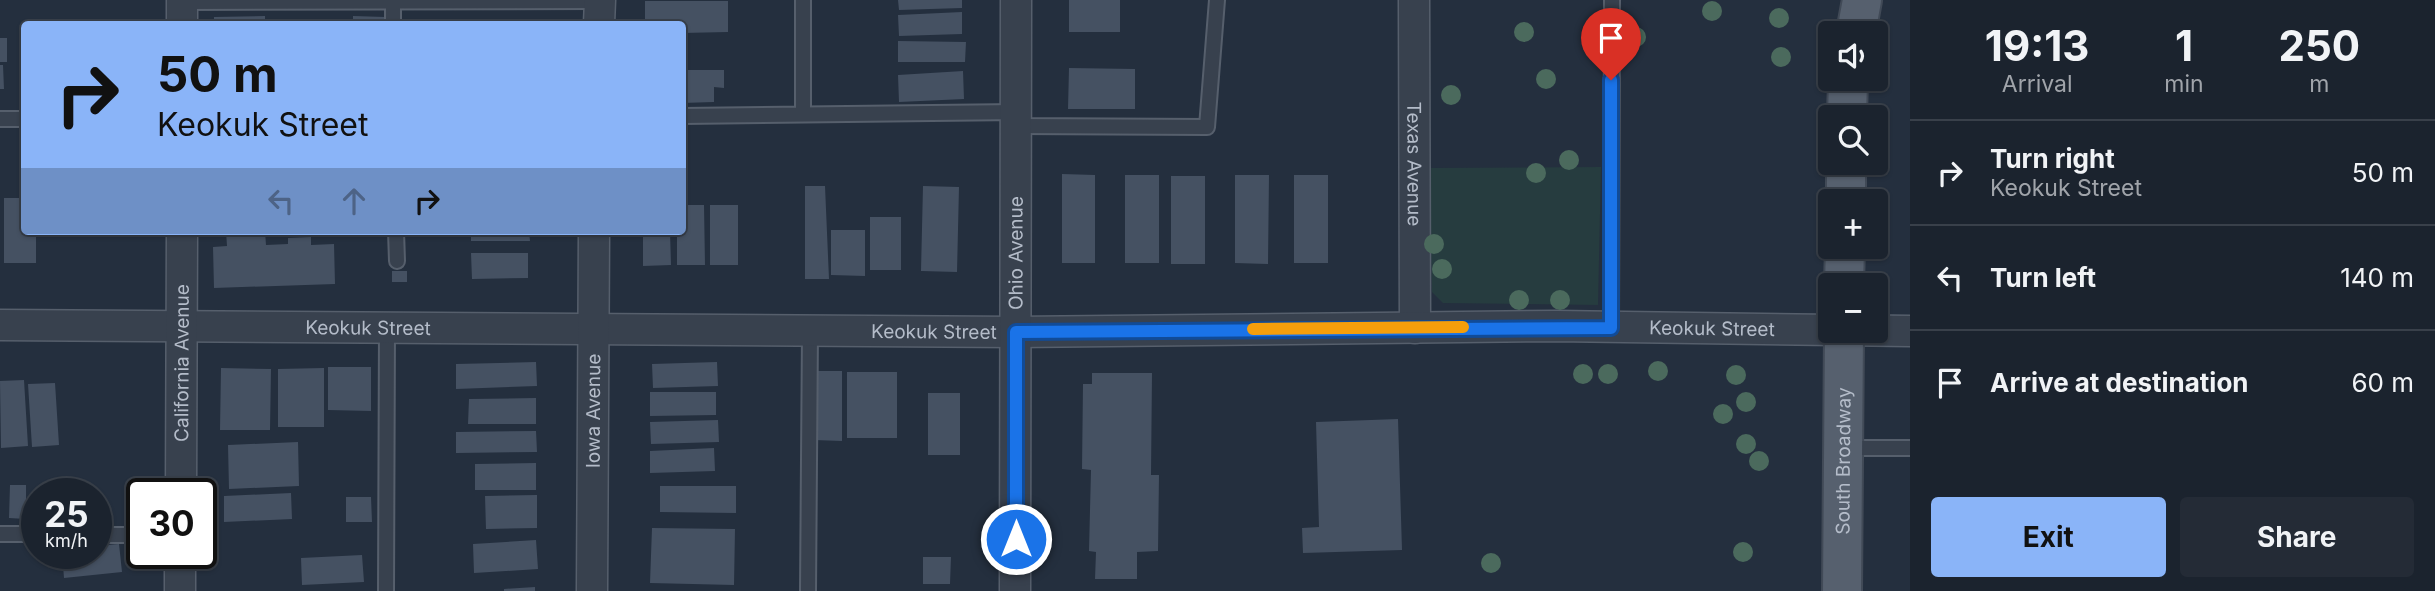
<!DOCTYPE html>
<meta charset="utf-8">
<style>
body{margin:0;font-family:Inter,sans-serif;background:#242b36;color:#f1f3f6;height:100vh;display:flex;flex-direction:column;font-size:26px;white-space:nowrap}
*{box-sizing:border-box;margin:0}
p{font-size:23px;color:#a0a4aa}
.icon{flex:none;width:38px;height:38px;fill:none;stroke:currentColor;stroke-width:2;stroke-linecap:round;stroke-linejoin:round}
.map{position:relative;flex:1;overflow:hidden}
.side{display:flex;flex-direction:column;background:#1b232e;width:525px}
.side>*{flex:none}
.banner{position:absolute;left:21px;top:21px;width:665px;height:214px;border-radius:7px;box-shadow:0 2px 5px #0004,0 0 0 2px #39404a;background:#8ab4f8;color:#111;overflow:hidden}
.fabs{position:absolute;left:1818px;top:21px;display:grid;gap:14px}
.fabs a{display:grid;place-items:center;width:70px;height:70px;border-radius:7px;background:#1b232e;box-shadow:0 2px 5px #0004,0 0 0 2px #39404a;font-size:35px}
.speed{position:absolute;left:21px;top:478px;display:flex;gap:14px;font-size:35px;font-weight:700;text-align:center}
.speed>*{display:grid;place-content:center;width:91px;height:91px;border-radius:50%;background:#1b232e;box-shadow:0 2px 5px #0004,0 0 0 2px #39404a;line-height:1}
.speed small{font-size:18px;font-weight:400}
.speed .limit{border:4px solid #111;border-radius:10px;background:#fff;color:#111}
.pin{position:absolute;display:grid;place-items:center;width:60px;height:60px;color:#fff;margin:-72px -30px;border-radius:50% 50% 50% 0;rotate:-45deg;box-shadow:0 0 7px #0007}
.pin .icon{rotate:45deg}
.me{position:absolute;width:77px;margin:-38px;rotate:0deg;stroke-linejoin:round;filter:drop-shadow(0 0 5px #0008)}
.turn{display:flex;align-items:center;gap:24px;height:147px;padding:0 21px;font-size:32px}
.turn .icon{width:91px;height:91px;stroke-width:2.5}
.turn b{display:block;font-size:49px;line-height:60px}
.lanes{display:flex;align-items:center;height:66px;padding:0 21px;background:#0003;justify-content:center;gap:35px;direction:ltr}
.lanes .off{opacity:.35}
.eta{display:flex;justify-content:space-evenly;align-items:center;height:119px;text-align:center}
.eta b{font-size:42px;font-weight:700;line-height:49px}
.button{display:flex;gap:14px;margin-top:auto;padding:14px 21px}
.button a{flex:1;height:80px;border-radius:7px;background:#8ab4f8;color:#111;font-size:28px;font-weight:700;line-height:80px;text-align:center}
.button a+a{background:#242b36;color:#f1f3f6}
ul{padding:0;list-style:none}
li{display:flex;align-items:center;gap:21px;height:105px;padding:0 21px;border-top:2px solid #39404a}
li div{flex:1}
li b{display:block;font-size:26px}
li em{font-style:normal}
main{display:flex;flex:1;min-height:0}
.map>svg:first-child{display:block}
.green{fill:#263c3f}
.building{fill:#455162}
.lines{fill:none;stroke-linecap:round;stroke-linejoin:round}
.lane-casing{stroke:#565f6c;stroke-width:18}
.street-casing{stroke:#565f6c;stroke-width:33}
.primary-casing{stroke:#414a57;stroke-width:42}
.lane{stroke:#38414e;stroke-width:14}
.street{stroke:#38414e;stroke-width:30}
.primary{stroke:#56606e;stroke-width:38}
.tree{fill:#4b6a5d}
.route-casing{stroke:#114b97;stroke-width:18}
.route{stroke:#1a73e8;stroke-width:12}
.slow{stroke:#f59e0b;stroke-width:12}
.labels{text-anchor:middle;stroke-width:7;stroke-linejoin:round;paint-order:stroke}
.street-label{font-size:19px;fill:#b4bcc9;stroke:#1d2633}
</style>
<main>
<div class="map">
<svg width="1910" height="591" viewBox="0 0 1910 591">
<rect width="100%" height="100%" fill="#242f3e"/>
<path class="green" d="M1601,167L1598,305L1443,303L1432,292L1429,168Z"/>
<path class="building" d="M898,0H962V8L899,10Z
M1069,0H1120V32H1069Z
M645,1H728V32L682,33V24H645Z
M962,12V34L899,36L898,15Z
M265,16V24H214V17Z
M353,16L385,17V24H353Z
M410,19L435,20V24H410Z
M473,21H539V24H473Z
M0,38H7V62H0Z
M898,41L966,42L965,62H898Z
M0,65H3L4,89H0Z
M1069,68L1135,69V109H1068Z
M682,70H724V88L714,87V102L682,103Z
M963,71L964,99L899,102L898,75Z
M1062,174L1095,175V263H1062Z
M1125,175H1159V263H1125Z
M1235,175H1269L1268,264L1235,263Z
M1294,175H1328V263H1294Z
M1171,176H1205V264H1171Z
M805,186H825L829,279H805Z
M923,186L959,187L957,272L921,271Z
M4,198H24V231H36V263H4Z
M682,205H704L705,265H677V231H682Z
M710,205H738V265H710Z
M870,217H901V270H870Z
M831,230H865V276L831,275Z
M226,231H265L266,245L288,244V238L311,237V245L334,244L335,284L214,288L213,247L227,246Z
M471,231H529L530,241H471Z
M643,231H670L671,265L643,266Z
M471,253H528V278L472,279Z
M392,271H407V282H392Z
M536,362L537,386L456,389V364Z
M717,362L718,386L653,388L652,364Z
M328,367H371V411L328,410Z
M221,368L271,369L270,430H220Z
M324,368V427H278V369Z
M814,371H842V441L814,440Z
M847,372H897V438H847Z
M1092,373H1152L1151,475H1159L1158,551L1137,552V579H1095L1096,552L1089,551L1091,470L1082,469L1083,384H1092Z
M24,380L28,446L1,448L0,381Z
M55,383L59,445L32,447L28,384Z
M650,392H716V415L650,416Z
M928,393H960V455H928Z
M536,398V424H468L469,399Z
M1398,419L1402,550L1303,553L1302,528L1319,527L1316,422Z
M718,420L719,442L651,444L650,422Z
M536,431L537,452L456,453V432Z
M298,442L299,486L229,489L228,445Z
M714,448L715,471L650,473V451Z
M536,463V490H475V464Z
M10,485H26V519L9,518Z
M660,486H736V513L660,512Z
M291,493L292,519L224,522V496Z
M537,495V528L486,529L485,496Z
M346,497H371L372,522H346Z
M652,528L735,529L734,585L650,583Z
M536,540L538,569L474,573L473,544Z
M119,544L122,572L64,578L62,553H96V546Z
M362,555L364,582L302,585L301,558Z
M923,557H951L950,584H923Z
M535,587V591H504V589Z"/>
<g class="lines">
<g class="lane-casing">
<path id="lane" d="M393,0V24
M182,2L600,1
M803,114V0
M682,116L1017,112
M0,119H24
M1017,126L1207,127L1217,0
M396,231L397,261
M1611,328L1612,0
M1844,448H1910
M0,534H37
M96,535H142
M386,591L387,328
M808,591L810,331"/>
</g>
<g class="street-casing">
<g id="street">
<path id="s1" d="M1414,0L1415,328"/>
<path d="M182,24V0"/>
<path d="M599,24L600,0"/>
<path id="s2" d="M0,325L1016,332L1556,326L1910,331"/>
<path id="s3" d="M181,494L182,231"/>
<path d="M180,591V553"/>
<path id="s4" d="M592,591L594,231"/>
<path id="s5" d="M1015,591L1016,0"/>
</g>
</g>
<g class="primary-casing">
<g id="primary">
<path d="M1856,33L1862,0"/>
<path d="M1847,117L1848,79"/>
<path d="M1846,201V163"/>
<path d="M1844,285L1845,247"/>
<path id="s6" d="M1842,591L1844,331"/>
</g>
</g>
<use href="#lane" class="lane"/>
<use href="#street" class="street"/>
<use href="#primary" class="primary"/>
</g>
<g class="tree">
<circle cx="1712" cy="11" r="10"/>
<circle cx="1779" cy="18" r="10"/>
<circle cx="1524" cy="32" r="10"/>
<circle cx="1636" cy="37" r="10"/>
<circle cx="1781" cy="57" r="10"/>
<circle cx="1546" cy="79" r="10"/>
<circle cx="1451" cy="95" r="10"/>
<circle cx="1569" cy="160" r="10"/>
<circle cx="1536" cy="173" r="10"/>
<circle cx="1434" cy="244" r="10"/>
<circle cx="1442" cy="269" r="10"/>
<circle cx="1519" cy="300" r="10"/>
<circle cx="1560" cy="300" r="10"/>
<circle cx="1658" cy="371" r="10"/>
<circle cx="1583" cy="374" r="10"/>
<circle cx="1608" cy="374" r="10"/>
<circle cx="1736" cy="375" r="10"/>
<circle cx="1746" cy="402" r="10"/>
<circle cx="1723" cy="414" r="10"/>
<circle cx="1746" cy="444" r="10"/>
<circle cx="1759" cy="461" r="10"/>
<circle cx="1743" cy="552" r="10"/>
<circle cx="1491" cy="563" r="10"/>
</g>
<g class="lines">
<g class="route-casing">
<path id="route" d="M1016,539V332L1611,328V80"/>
</g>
<use href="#route" class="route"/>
<path class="slow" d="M1253,329L1463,327"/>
</g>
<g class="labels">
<g class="street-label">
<text dy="7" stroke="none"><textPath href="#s1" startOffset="164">Texas Avenue</textPath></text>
<text dy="7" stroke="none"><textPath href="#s5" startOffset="338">Ohio Avenue</textPath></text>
<text dy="7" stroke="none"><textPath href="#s2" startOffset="368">Keokuk Street</textPath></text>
<text dy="7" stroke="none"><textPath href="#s2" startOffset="1712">Keokuk Street</textPath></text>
<text dy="7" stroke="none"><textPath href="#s2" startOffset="934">Keokuk Street</textPath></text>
<text dy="7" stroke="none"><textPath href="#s3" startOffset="131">California Avenue</textPath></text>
<text dy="7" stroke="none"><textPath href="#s4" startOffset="180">Iowa Avenue</textPath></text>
<text dy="7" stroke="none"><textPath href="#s6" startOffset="130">South Broadway</textPath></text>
</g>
</g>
</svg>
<div class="fabs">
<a><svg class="icon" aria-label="sound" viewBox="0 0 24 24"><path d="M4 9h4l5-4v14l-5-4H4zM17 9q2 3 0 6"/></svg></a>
<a><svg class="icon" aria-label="search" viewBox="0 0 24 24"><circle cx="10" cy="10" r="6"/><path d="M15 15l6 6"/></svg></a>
<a>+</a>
<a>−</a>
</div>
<div class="speed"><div>25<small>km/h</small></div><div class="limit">30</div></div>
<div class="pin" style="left:1611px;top:80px;background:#d93025"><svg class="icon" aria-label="arrive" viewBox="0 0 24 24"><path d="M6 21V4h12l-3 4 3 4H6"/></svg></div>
<svg class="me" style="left:1016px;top:539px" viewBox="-20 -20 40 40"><circle r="17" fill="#1a73e8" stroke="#fff" stroke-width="3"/><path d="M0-11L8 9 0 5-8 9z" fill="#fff"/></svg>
<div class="banner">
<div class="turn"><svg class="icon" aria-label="right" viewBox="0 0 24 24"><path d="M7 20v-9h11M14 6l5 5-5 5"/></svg><div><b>50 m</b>Keokuk Street</div></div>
<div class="lanes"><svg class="icon off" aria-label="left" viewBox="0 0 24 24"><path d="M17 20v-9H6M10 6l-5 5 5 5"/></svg><svg class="icon off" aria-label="ahead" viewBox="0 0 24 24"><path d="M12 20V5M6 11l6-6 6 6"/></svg><svg class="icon" aria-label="right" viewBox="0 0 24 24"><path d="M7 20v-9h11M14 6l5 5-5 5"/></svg></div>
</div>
</div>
<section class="side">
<div class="eta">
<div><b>19:13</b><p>Arrival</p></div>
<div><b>1</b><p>min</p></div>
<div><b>250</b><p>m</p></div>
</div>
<ul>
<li><svg class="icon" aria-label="right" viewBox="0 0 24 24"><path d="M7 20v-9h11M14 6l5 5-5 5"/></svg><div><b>Turn right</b><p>Keokuk Street</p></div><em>50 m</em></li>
<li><svg class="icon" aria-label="left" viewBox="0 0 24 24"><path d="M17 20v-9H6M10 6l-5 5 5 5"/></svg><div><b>Turn left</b></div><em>140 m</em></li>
<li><svg class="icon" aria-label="arrive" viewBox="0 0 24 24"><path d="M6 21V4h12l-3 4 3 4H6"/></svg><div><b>Arrive at destination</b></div><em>60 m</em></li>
</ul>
<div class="button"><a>Exit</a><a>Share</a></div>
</section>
</main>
